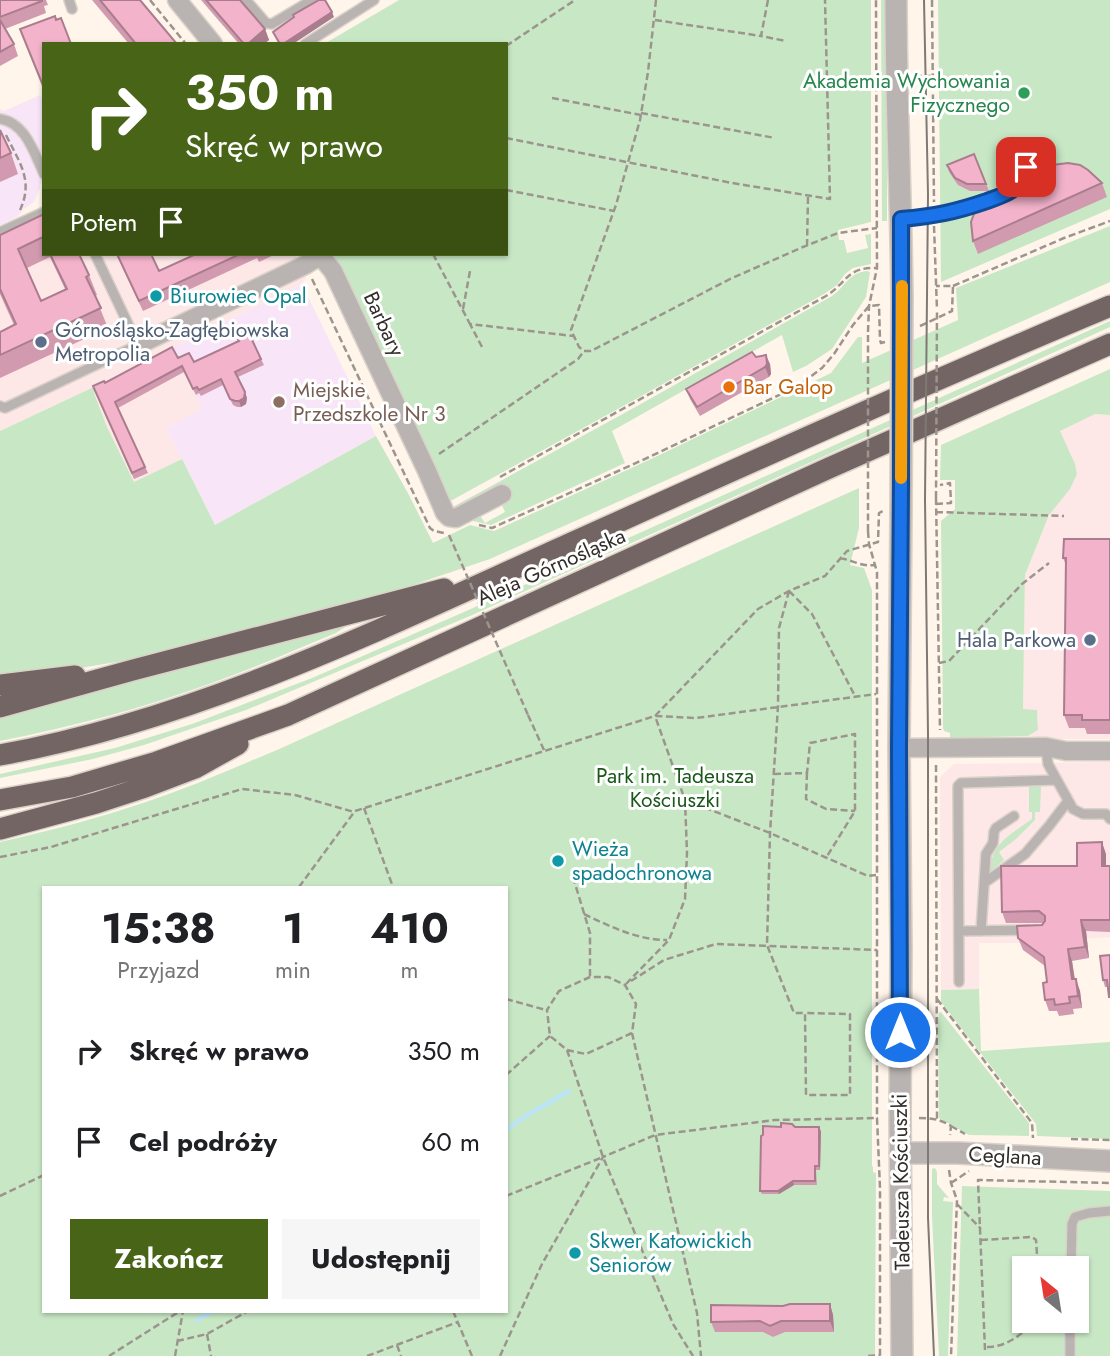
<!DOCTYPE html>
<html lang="pl">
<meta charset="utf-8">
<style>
body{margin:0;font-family:Jost,sans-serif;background:#f6f6f6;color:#202124;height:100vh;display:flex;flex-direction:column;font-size:26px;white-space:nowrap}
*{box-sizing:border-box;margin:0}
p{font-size:23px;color:#757577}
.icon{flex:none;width:38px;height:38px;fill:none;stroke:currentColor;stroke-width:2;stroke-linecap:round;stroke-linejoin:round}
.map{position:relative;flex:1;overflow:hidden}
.sheet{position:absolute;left:42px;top:886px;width:466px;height:427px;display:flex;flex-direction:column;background:#fff;border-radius:0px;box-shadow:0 2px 5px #0004}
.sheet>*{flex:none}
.top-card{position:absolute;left:42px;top:42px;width:466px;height:214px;border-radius:0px;box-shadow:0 2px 5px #0004;background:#486417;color:#fff;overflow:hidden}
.needle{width:46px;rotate:330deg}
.tools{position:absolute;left:1012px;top:1256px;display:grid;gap:14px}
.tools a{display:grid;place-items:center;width:77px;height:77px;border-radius:0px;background:#fff;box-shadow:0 2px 5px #0004;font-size:35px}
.pin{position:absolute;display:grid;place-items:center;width:60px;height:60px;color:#fff;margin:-30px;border-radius:14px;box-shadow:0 4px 10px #0006}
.me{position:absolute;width:77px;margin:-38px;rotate:0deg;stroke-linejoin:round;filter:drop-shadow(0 0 5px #0008)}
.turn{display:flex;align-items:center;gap:24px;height:147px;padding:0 28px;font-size:32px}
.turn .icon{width:91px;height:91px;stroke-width:2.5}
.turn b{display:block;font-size:49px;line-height:60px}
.then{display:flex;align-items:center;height:66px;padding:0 28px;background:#0003;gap:14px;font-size:26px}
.eta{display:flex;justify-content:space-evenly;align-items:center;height:119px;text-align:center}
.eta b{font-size:42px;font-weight:700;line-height:49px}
.button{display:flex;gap:14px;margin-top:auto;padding:14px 28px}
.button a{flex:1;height:80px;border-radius:0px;background:#486417;color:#fff;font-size:28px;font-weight:700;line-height:80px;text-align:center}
.button a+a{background:#f6f6f6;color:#202124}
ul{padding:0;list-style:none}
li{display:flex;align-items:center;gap:21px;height:91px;padding:0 28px}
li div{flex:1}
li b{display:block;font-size:26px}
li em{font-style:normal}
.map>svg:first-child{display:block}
.commercial{fill:#fde7e7}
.education{fill:#f8e6f8}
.green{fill:#c8e8c5;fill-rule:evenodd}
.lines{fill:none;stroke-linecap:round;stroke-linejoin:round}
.stream{stroke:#bce4f7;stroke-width:4.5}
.service-casing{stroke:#dad1c8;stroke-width:12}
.minor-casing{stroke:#dad1c8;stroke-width:21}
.tertiary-casing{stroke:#dad1c8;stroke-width:24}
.motorway-casing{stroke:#dad1c8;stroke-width:24}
.path{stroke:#9c958e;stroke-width:2.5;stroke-dasharray:7 3.5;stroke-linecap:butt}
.service{stroke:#b9b3b1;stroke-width:9}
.minor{stroke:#b9b3b1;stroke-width:18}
.tertiary{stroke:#b9b3b1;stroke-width:21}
.motorway{stroke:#736563;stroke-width:21}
.tram{stroke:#7f7973;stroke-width:2}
.tertiary-bridge-casing{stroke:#dad1c8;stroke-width:24;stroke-linecap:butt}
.path-bridge{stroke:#9c958e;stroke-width:2.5;stroke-dasharray:7 3.5;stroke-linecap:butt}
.tertiary-bridge{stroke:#b9b3b1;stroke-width:21}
.wall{fill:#d19aaf;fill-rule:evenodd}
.shaded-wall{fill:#aa7d8e}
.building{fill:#f3b3cb;stroke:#aa7d8e;stroke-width:2}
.route-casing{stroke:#114b97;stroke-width:18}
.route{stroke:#1a73e8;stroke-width:12}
.slow{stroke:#f59e0b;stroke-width:12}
.leisure-dot{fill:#2e9e5b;stroke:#fff;stroke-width:2.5}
.culture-dot{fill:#0f9aa8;stroke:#fff;stroke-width:2.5}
.service-dot{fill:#5c6f8a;stroke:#fff;stroke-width:2.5}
.food-dot{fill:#e8710a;stroke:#fff;stroke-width:2.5}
.education-dot{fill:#8d6e63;stroke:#fff;stroke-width:2.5}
.labels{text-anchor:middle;stroke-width:6;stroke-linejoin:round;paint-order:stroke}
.leisure-label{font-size:21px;fill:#27864d;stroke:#fff;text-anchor:end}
.culture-label{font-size:21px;fill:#0d838f;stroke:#fff;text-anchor:start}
.street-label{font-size:21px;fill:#312d29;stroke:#fff}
.service-label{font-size:21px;fill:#4e5e75;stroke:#fff;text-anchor:start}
.food-label{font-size:21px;fill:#c56008;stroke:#fff;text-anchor:start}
.education-label{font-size:21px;fill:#785e54;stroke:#fff;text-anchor:start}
.park-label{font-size:21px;fill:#1a571a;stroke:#fff}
</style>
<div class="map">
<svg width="1110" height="1356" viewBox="0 0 1110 1356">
<rect width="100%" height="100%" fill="#fff5eb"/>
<path class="commercial" d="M0,253L295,254L306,278L302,284L172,348L203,409L166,428L182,459L134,482L107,427L94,392L114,382L113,378L0,431Z
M1095,414L1110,415V739H1060L1028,736L1038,730L1037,710H1023L1025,575L1049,515L1077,474L1075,464L1059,431Z
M1110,762V937L1022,943H979V989L941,990L940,777L954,764Z"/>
<path class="education" d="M40,95L44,104V182L40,184V188L34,202L24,209L17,217L0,225V109L4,111Z
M302,284L376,436L215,525L166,428L202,409L172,348Z"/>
<path class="green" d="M399,0H871V222L838,230L839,240H844L847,253L868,248L865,235L871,234V264L853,268L845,274L837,285L824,294L636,399L445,504C417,417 372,336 332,254H506V44H324Z
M881,0H887V221H882Z
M938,0H1110V209L941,282Z
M1110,226V282L490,559L389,593L153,656L62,671L0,677V431L113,378L115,381L94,393L107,427L134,482L182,459L215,525L376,436L409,495L433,543L470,525L494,531L501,528L651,459L831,373L858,337H862V363L958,320L956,288Z
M867,271L870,272L866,297L832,349L806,366L793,372L782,335L612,431L625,463L491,525L468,520L479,514L485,523L505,512L501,503L511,496L504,484L461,507L451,508L639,405L832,296C846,286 848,273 867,271Z
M1110,321V327L470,616L246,710L144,745L93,759L0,778V774L115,748L192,724L312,678L464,612Z
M1110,369V415L1095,414L1060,431L1075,464L1077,474L1070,489L1049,515L1025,575L1023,709L1037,710L1038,730L1028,736L950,738V733L944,731L943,728L941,521L955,509V480H940L941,445Z
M859,488V528L850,565L864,568L872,590V1166L873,1167V1172L876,1173L875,1356H0V842C49,831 99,818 146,802C191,787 234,768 277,750ZM44,887H506V1311H44Z
M343,625L345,627L336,633C295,650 254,668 212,683C143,708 72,727 0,741V716Z
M1041,786L1040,812H1035V820L1016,839L999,852L1004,860L991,871C989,844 1013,833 1032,819V812H1029V787Z
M979,989L981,1051L1110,1042V1139L1037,1136L1036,1124L941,1002V990Z
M941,1012L1029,1123V1136L969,1135L939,1118L938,1019L939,1013Z
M935,1168L937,1172V1184L949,1198L944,1197L943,1201L953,1202L948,1356H939L932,1217V1169Z
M962,1186L1110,1191V1356H957ZM1024,1269H1076V1321H1024Z"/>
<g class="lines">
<path class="stream" d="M506,1130L524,1117L569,1091
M197,1320L213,1311"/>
<g class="service-casing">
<path id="service" d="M69,0L72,9
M246,0L266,23L272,24L312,0
M305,44L374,0
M0,119C26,123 34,153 44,174
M902,219C935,216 955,212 987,201C994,198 1005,195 1011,190C1021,182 1026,168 1028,157
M0,232L44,212
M0,406L5,408L138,345L95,254
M1046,747L1048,764L1073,809L1083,814H1106L1110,819
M984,883L1025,854L1049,826L1068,801
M959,931L1028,930
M981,931L986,854L993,843L994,832L996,828L1014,816
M959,982L958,786L961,783L1057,780
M1071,1269L1072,1224L1075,1217L1089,1213L1110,1211
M1070,1356V1321"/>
</g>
<g class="minor-casing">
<path id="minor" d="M177,0L213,44
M318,257L324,260L333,271L427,471L445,513L449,517L456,518L502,494
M138,345L305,265L318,257
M899,748L1046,747L1066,751H1110"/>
</g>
<g class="tertiary-casing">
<path id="tertiary" d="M896,0C896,100 901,199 902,299
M901,512L899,748L901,948L900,1117L902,1356
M900,1153H958L1110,1161"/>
</g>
<g class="motorway-casing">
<path id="motorway" d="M0,685L75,676
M0,707L133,670L444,589
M0,755C193,720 370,634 547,554C734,470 921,385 1110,306
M0,800L72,787L157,762L288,715L829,468L1110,344
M0,829L96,803L145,787L195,768L238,744"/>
</g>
<path class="path" d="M150,0L186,44
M656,0L648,72L640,120L616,205L571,330L579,347L584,351H591L730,279L803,247L838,233L877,228
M768,0L761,36L786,41
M932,0L934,202
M655,20L761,36
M506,46L575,0
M915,76H933
M552,98L641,115
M641,113L775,138
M6,135C19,162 34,180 20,210
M506,138L732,183L830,199L825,0
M506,190L614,211
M934,226L937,310
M807,246L808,197
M433,254L470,324
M312,279L430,528L434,531L444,533
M953,286L1064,238L1110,221
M463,309L470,271
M920,326L952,311L953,286H936
M868,332L869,306L877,268L876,0
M482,347L470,324L573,336
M439,454L578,359L584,351
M500,477L826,296C848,282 846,267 877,268
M936,498L940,730
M936,504L951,503L950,483L940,485
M936,512L1064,516
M479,525L492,528L647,458L798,386L822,368L834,354L853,325L869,306L879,305L880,340L881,343L885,342
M868,531L869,544L877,572V1118L880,1188V1356
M840,558C852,560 862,567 874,565
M789,591L779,628L778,706L770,833L767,945L794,1013H805L806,1095H850V1014L805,1013
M789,591L812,614L855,696
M939,663L949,661L1022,584L1049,563
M528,715L544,750
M655,716L758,609L789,591L825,576L847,551L878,542L879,513L883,511
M936,765L937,1119
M807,773L806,799L826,809L855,811
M774,774L807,773L810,743L855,734V811L826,858
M685,800L770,833L868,876L876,875
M364,808L393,887
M0,857L51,847L242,789L295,795L354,812
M573,877L590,933V977
M299,887L355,811L655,716L696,718L876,694
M584,914C611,927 638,940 667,940
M631,981L664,960L716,944L877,950
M626,984L669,940L685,899L687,853L685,800L655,716
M506,999L546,1010
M937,999L1032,1123L1033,1138
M632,1033L586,1054L567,1050L550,1036L547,1010L559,991L590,977H608L625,985L636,1004L632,1033L697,1313L701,1356
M567,1050L603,1157L673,1324L693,1356
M506,1075L550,1036
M919,1118C931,1118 940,1119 951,1126L950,1135
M951,1126L965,1134
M1071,1139L1110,1140
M949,1170L951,1183L957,1200L951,1356
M951,1183L969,1171
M0,1196L44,1175
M506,1196L603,1157
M957,1204L981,1229
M981,1240L1032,1237L1036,1240L1038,1269
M453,1311L472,1356
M207,1334L211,1356
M177,1341L207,1334L248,1311
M397,1345L401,1356
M987,1347C1006,1347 1022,1335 1034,1321
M985,1350L978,1180L1110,1183
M109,1356L180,1311
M175,1356L183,1311
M367,1356L458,1322
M500,1356L542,1264L603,1157L655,1135L775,1120L878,1118
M868,1356L880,1355"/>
<use href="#service" class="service"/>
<use href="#minor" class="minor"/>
<use href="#tertiary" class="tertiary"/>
<use href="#motorway" class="motorway"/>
<path class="tram" d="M924,0L928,194L925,500L928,734V1218L934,1356"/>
<g class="tertiary-bridge-casing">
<path id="tertiary-bridge" d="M901,512L902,299"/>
</g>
<path class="path-bridge" d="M936,498L937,310
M868,531V332
M449,535L528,715"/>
<use href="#tertiary-bridge" class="tertiary-bridge"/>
</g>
<path class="wall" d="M0,0H46L48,5L44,6L46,13L5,29L14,44L18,56L0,66Z
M92,0H140L177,44H129Z
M201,0H240L265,29L269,40L264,44H239Z
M0,130L11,153L18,174L0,182Z
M974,154L989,191H970L958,185L949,172L947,165Z
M1052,165L1102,183L1107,197L978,254L973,241L994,199L1055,172Z
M44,214V254H79L89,275L97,295L95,296L108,328L0,378V332L14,325L0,294V235ZM50,257L65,289L41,301L27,268Z
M116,254H151L159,271L196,254H276L259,262L257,258L143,311Z
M236,335L261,359L264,365L238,377L247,398L246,404L241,407H237L233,405L223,385L201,396L199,393L196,395L184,372L118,408L148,473L134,479L95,392L105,383L178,358L194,362L238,341Z
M756,357L770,364L771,374L769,377L700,416L690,399L686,389Z
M1110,539V734H1087L1085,728H1069L1064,715L1066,565L1063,558Z
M1106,854V866H1110V932L1086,931L1089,958L1072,961L1075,979L1080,991L1082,1008L1073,1009L1074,1014L1059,1016L1057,1011H1049L1045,1000L1047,982L1045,966L1023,950L1018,938L1043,923H1006L1002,912L1077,866Z
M1110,955V999L1108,987H1105L1103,980Z
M781,1127L821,1131L820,1170H816L817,1185H794L779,1194H762L760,1191L763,1135Z
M830,1304L833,1315L834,1332H785L773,1337L763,1332H715L711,1322L783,1306Z"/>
<path class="shaded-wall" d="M332,12L334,17L293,44H283Z
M265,29L269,40L264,44H248Z
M766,355L770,364L771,374L769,377L765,367Z
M245,392L247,398L246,404L241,407L239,401Z
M1102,842L1106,854V877L1102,866Z
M1081,920L1086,931L1089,958L1085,947Z
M1068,949L1072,961L1076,991L1072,979Z
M1076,979L1080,991L1082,1008L1078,996Z
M819,1127L821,1131L820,1170L819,1166Z
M793,1181L794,1185L779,1194L778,1191Z
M830,1304L833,1315L834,1332L830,1321Z"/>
<path class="building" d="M0,0H42V1L0,17Z
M100,0H140L177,44H136Z
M206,0H240L265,29L248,44H244Z
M319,0H325L332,12L283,44H280L273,32L294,17L293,15Z
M55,16L56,20L61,18L71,44H44V88L20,29Z
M0,20L14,44L0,52Z
M0,130L11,153L0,158Z
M974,154L986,184H967L955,178L947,165Z
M1068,163L1080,165L1088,170L1102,183L973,241L971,222L975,211L981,202L992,195L994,199L1055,172L1052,165Z
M44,214V240L43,237L18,249L41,301L67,289L50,254H79L89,275L86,277L101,308L0,355V332L16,324L0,289V235Z
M117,254H151L159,271L196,254H240L139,301Z
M247,329L261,359L235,372L245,392L244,398L239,401H235L230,399L221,379L199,390L197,387L193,389L182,366L115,402L145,467L132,473L93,386L104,381L105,383L172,347L178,358L189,353L194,362L239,341L236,335Z
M752,352L756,357L766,355L767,364L765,367L697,407L686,389Z
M1064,539H1110V720H1082V715H1064L1066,558H1063Z
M1102,842V866H1110V920H1081L1085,947L1068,949L1072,979H1076L1078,996L1069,997L1070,1003L1055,1005L1054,999L1045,1000L1043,983L1047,982L1044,957L1018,938L1017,926L1042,925L1045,921V916L1039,911L1002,912L1001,866H1077V843Z
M1110,955V997H1109L1107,980H1103L1100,956Z
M781,1123L792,1124L795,1127H819V1166H815V1181H793L778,1191H760L761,1136L763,1135V1126L781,1127Z
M790,1304H830V1321H781L770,1326L760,1321L711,1322V1305L783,1306Z"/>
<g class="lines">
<g class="route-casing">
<path id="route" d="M900,1032L899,748L901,485V219C935,216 955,212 987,201C995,198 1005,195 1012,190C1019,184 1022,175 1026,167"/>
</g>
<use href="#route" class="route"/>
<path class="slow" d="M901,478L902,286"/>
</g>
<circle class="leisure-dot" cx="1024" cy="93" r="7"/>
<g class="culture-dot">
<circle cx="156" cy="296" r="7"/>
<circle cx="558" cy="861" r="7"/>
<circle cx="575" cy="1253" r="7"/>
</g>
<g class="service-dot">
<circle cx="41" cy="342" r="7"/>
<circle cx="1090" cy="640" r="7"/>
</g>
<circle class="food-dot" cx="729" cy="387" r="7"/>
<circle class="education-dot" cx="279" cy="402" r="7"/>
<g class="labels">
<g class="leisure-label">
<text x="1010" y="88">Akademia Wychowania<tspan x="1010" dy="24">Fizycznego</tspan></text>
</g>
<g class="culture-label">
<text x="170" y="303">Biurowiec Opal</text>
<text x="572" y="856">Wieża<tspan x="572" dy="24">spadochronowa</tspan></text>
<text x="589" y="1248">Skwer Katowickich<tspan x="589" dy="24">Seniorów</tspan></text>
</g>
<g class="street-label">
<text transform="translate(384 324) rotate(65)" y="7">Barbary</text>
<text transform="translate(551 567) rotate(-24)" y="7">Aleja Górnośląska</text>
<text transform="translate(1005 1156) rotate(3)" y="7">Ceglana</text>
<text transform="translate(901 1182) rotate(-91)" y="7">Tadeusza Kościuszki</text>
</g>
<g class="service-label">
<text x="55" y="337">Górnośląsko-Zagłębiowska<tspan x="55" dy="24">Metropolia</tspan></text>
<text x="1076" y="647" text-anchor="end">Hala Parkowa</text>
</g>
<g class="food-label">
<text x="743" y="394">Bar Galop</text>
</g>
<g class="education-label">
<text x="293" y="397">Miejskie<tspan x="293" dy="24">Przedszkole Nr 3</tspan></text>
</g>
<g class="park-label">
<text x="675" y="783">Park im. Tadeusza<tspan x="675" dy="24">Kościuszki</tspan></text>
</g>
</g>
</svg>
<div class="tools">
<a><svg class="needle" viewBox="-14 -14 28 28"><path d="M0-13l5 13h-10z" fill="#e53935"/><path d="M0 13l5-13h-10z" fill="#757577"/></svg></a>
</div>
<div class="pin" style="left:1026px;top:167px;background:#d93025"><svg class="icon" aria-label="arrive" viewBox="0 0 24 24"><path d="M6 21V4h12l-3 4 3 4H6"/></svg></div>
<svg class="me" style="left:900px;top:1032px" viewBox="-20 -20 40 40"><circle r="17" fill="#1a73e8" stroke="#fff" stroke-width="3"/><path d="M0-11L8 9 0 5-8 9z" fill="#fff"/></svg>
<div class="top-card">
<div class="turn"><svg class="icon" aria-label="right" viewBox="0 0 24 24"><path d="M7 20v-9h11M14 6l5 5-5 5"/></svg><div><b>350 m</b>Skręć w prawo</div></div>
<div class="then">Potem<svg class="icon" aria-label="arrive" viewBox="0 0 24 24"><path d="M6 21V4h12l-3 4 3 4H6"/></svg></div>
</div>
<section class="sheet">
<div class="eta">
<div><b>15:38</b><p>Przyjazd</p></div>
<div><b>1</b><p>min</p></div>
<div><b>410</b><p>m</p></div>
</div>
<ul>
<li><svg class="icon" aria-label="right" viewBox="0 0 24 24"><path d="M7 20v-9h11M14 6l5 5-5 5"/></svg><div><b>Skręć w prawo</b></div><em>350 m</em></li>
<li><svg class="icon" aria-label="arrive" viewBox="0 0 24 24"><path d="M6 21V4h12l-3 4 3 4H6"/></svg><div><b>Cel podróży</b></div><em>60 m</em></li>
</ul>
<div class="button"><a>Zakończ</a><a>Udostępnij</a></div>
</section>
</div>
